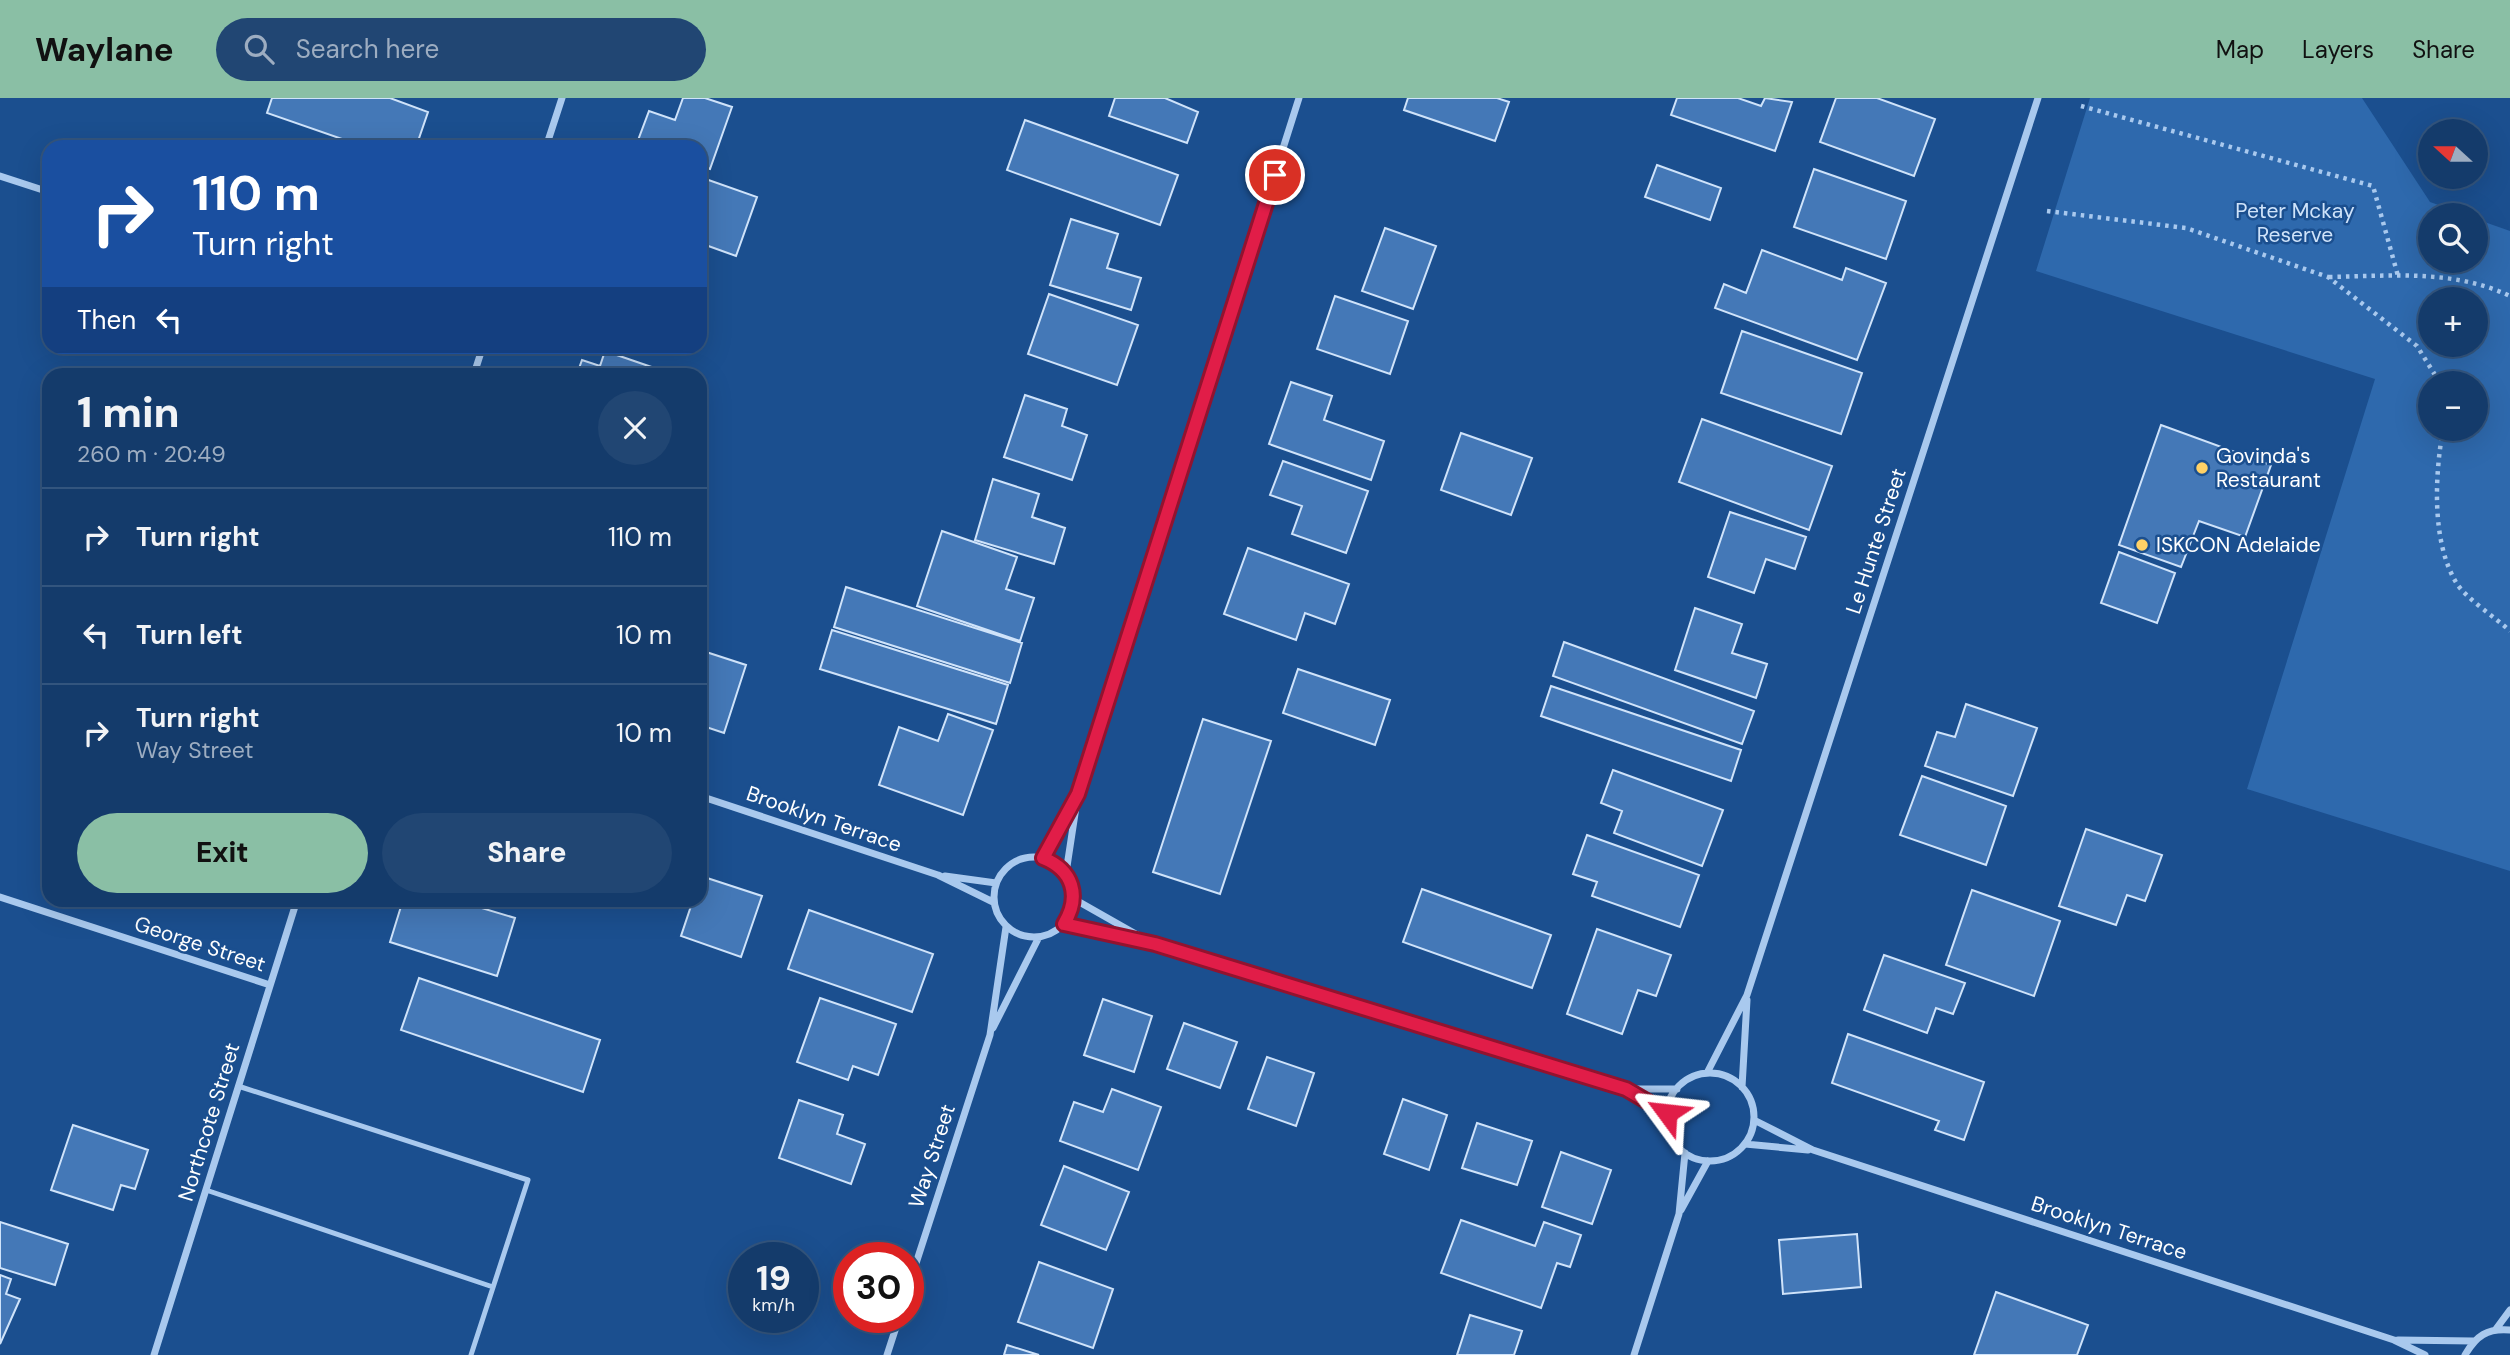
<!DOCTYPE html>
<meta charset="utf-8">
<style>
body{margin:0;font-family:"DM Sans",sans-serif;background:#214673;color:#f1f3f6;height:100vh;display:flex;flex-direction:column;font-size:26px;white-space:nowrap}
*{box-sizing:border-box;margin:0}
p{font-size:23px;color:#9dadc1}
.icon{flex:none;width:38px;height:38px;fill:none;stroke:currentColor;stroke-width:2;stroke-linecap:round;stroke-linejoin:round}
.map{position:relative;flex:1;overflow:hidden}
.sheet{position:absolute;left:42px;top:270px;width:665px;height:539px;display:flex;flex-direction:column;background:#143b6b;border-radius:21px;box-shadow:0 7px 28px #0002,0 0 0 2px #33557e}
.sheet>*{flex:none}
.banner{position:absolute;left:42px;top:42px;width:665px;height:214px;border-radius:21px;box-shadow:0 7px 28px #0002,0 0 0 2px #33557e;background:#1a4fa0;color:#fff;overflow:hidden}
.needle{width:46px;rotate:291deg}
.tools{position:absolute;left:2418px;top:21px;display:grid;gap:14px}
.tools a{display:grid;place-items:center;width:70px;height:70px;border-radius:50%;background:#143b6b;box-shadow:0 7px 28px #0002,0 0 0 2px #33557e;font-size:35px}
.speed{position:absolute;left:728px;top:1144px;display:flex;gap:14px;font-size:35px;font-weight:700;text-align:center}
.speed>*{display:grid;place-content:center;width:91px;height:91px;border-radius:50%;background:#143b6b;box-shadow:0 7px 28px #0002,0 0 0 2px #33557e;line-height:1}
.speed small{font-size:18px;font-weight:400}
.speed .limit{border:10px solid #d22;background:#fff;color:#111}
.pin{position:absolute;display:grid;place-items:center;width:60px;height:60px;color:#fff;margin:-30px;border:4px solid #fff;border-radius:50%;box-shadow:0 2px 7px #0007}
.me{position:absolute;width:77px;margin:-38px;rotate:300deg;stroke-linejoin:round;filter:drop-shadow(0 0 5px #0008)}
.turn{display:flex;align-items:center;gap:24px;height:147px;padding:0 35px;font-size:32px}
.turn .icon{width:91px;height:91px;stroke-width:2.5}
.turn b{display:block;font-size:49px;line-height:60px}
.then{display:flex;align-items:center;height:66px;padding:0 35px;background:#0003;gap:14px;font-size:26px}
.round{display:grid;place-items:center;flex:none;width:74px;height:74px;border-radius:37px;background:#214673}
.headline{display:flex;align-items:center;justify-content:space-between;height:119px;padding:0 35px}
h1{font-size:42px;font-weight:800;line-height:52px}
.primary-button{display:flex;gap:14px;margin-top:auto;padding:14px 35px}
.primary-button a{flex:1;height:80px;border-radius:42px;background:#8abfa5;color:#111;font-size:28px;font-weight:800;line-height:80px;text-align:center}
.primary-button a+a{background:#214673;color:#f1f3f6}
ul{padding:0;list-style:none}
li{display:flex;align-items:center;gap:21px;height:98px;padding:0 35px;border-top:2px solid #33557e}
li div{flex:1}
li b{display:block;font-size:26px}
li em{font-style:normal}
header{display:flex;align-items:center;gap:42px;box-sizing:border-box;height:98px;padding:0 35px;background:#8abfa5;color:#111}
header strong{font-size:33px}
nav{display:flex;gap:38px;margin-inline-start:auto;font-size:24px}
.search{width:490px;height:63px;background:#214673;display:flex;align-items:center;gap:18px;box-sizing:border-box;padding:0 24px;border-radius:38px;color:#9dadc1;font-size:26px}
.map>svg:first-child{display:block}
.green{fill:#2e69ad;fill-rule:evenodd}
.building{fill:#4478b7;stroke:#cfe3fa;stroke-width:2}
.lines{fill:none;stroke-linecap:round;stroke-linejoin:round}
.path{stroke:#a9c9ee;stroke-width:4.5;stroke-dasharray:3.5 5;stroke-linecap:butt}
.lane{stroke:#a9c9ee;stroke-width:5}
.street{stroke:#a9c9ee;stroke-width:7}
.route-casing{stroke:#92132f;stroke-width:18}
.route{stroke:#e11d48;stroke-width:12}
.poi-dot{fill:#ffd166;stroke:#1b4f8f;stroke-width:2.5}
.labels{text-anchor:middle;stroke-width:5;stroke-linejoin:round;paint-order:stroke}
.park-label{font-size:21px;fill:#cfe3fa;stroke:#1b4f8f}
.poi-label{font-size:21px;fill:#fff;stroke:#1b4f8f;text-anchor:start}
.street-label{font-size:21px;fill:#fff;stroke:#1b4f8f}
</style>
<header>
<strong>Waylane</strong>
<div class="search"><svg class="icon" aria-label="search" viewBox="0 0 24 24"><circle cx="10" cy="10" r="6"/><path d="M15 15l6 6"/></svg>Search here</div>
<nav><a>Map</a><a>Layers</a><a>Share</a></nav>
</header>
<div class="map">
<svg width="2510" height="1257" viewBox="0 0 2510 1257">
<rect width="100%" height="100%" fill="#1b4f8f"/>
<path class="green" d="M2090,0H2362L2430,104L2467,117H2431V163H2476V121L2510,133V773L2247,691L2375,281L2036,173ZM2431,201H2476V247H2431ZM2431,285H2476V331H2431Z"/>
<path class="building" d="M272,0H390L428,14L416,49H365L267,15Z
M683,0H705L732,9L710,71L700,68V49H647L637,45L649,13L675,22Z
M1115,0H1165L1198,14L1187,45L1109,18Z
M1408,0H1497L1509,4L1495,43L1404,12Z
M1677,0H1738L1761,8L1765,0L1792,4L1775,53L1671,17Z
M1836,0H1877L1935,21L1914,78L1820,44Z
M1025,22L1178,77L1160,127L1007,72Z
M1657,67L1721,90L1710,122L1645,99Z
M1814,71L1906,103L1886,161L1794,129Z
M700,79L757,99L736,158L700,145Z
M1071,121L1118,136L1107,170L1141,180L1131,212L1050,187Z
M1385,130L1436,148L1413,211L1362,193Z
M1762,152L1842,182L1846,170L1886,185L1857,262L1715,210L1724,186L1746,195Z
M1049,196L1138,227L1117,287L1028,256Z
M1335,198L1408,223L1390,276L1317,251Z
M1742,233L1862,275L1841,336L1721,295Z
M605,253L672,276H577L582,262L600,268Z
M1291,284L1332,298L1324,322L1384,343L1371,382L1269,346Z
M1025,297L1067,311L1062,328L1087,337L1072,382L1004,359Z
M1702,321L1832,368L1809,432L1679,384Z
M2161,327L2271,367L2245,439L2199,423L2181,469L2119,447Z
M1461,335L1532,360L1511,417L1441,392Z
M1283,363L1368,393L1346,455L1292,436L1302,408L1270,397Z
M993,381L1039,396L1032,419L1065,430L1054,466L975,442Z
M1730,414L1806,439L1795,471L1766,461L1754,495L1708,479Z
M942,433L1017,459L1006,491L1034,500L1020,543L917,508Z
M1248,450L1349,486L1335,526L1305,515L1296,542L1224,516Z
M2119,454L2175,475L2157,525L2101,505Z
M846,489L1022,545L1010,585L834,529Z
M1695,510L1742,526L1732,555L1767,566L1756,600L1675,572Z
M832,532L1008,587L996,626L820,571Z
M1564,544L1754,613L1742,646L1553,578Z
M700,552L746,567L724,635L700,627Z
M1298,571L1390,602L1375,647L1283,615Z
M1551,588L1741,652L1731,683L1541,618Z
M1966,606L2037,630L2013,698L1925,668L1937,634L1955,639Z
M948,616L993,632L963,717L879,687L899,629L938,643Z
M1203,621L1271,643L1220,796L1153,774Z
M1613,672L1723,712L1702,768L1614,735L1622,713L1601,705Z
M1922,678L2006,708L1986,767L1900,737Z
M2086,731L2162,757L2145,803L2127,797L2116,827L2059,808Z
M1587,737L1699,777L1680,829L1592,798L1597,784L1573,776Z
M701,778L762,798L741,859L681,838L693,802H700Z
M1422,791L1551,837L1532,890L1403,844Z
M1972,792L2060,823L2034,898L1946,867Z
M403,802H455L515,820L497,878L390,844Z
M809,812L933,856L912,914L788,871Z
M1597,831L1671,857L1656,898L1638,892L1622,936L1567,916Z
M1884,857L1965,885L1953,916L1936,910L1927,935L1864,912Z
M419,880L600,942L583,994L401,932Z
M820,900L896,926L878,977L853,968L848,982L797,964Z
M1103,901L1152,918L1134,974L1084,957Z
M1184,925L1237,944L1220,990L1167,971Z
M1848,936L1984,984L1964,1042L1935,1032L1939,1023L1832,985Z
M1267,959L1314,975L1296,1028L1248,1011Z
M1112,991L1161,1009L1138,1072L1060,1043L1074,1004L1103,1014Z
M1403,1001L1447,1017L1429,1072L1384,1056Z
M799,1002L843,1017L837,1036L865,1046L851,1086L779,1060Z
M1477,1025L1532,1043L1517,1087L1462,1070Z
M73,1027L148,1052L135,1091L121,1087L113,1112L51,1092Z
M1561,1054L1611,1072L1592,1126L1542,1109Z
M1064,1068L1129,1094L1106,1152L1041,1127Z
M1461,1122L1535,1148L1544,1124L1581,1137L1570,1169L1557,1165L1541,1210L1441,1175Z
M0,1124L68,1146L55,1187L0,1170Z
M1857,1136L1861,1189L1783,1196L1779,1142Z
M1039,1164L1113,1191L1093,1250L1018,1224Z
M0,1177L11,1181L6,1196L20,1201L0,1246Z
M1996,1194L2088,1227L2077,1257H1974Z
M1470,1217L1522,1233L1514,1257H1457Z
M1007,1247L1039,1257H1004Z"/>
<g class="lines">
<path class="path" d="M2081,8L2373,88L2398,178
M2047,113L2186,130L2328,179L2417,248L2440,285
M2329,179C2390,178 2453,171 2510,198
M2443,331C2435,377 2431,444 2457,486C2467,501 2496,520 2510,533"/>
<path class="lane" d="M238,988L528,1082L471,1257
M206,1092L493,1189"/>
<path class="street" d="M546,49L562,0
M0,78L49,94
M474,276L483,248
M700,698L938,777L993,804
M994 799a40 40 0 1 1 80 0a40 40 0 1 1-80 0Z
M1043,760L1075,702
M1066,775L1078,696L1299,0
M945,778L996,785
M0,799L270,887
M1074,801L1148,843
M1064,826L1155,846L1626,991L1667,1015
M993,930L1039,839
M1707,975L1747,897L2038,0
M1666 1019a44 44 0 1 1 88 0a44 44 0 1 1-88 0Z
M1742,989L1747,902
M1626,991H1677
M1754,1022L1813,1052L2394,1242L2425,1257
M1745,1046L1808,1052
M1681,1112L1708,1063
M908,1190L990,937L1006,829
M2496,1231L2510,1212
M2398,1242L2473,1243
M154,1257L297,802
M887,1257L899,1220
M1634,1257L1679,1116L1685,1055
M2465,1257C2476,1238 2487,1230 2510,1232"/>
</g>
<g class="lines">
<g class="route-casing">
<path id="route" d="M1275,77L1078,696L1043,760C1073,772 1081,798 1064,826L1155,846L1626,991L1667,1015"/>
</g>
<use href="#route" class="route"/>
</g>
<g class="poi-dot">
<circle cx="2202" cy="370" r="7"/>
<circle cx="2142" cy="447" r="7"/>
</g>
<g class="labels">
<g class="park-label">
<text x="2295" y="120">Peter Mckay<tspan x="2295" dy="24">Reserve</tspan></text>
</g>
<g class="poi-label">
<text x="2216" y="365">Govinda's<tspan x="2216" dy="24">Restaurant</tspan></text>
<text x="2156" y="454">ISKCON Adelaide</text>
</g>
<g class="street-label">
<text transform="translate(1876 443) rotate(-72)" y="7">Le Hunte Street</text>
<text transform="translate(824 721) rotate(19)" y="7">Brooklyn Terrace</text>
<text transform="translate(200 846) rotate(18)" y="7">George Street</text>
<text transform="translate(209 1024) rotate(-73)" y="7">Northcote Street</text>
<text transform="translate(932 1058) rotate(-72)" y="7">Way Street</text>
<text transform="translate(2109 1130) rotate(18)" y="7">Brooklyn Terrace</text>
</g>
</g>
</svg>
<div class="tools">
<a><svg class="needle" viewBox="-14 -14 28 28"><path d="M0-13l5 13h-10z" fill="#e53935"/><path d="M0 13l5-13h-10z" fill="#9dadc1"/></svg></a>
<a><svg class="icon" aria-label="search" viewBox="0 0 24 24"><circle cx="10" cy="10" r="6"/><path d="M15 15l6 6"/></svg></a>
<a>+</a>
<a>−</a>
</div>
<div class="speed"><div>19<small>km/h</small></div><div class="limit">30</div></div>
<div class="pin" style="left:1275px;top:77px;background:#d93025"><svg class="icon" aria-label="arrive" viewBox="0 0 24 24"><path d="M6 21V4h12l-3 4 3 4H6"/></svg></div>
<svg class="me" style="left:1667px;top:1015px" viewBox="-20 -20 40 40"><path d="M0-17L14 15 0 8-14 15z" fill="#e11d48" stroke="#fff" stroke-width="4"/></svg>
<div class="banner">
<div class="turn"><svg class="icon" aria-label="right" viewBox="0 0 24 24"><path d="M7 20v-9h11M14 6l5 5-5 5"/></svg><div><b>110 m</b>Turn right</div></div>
<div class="then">Then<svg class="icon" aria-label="left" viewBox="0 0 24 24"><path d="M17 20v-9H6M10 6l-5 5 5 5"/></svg></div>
</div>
<section class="sheet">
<div class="headline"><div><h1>1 min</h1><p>260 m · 20:49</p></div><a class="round"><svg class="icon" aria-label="close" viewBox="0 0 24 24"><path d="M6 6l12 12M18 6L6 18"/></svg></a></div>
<ul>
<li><svg class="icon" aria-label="right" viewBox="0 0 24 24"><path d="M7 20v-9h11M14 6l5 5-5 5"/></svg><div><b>Turn right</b></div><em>110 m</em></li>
<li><svg class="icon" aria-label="left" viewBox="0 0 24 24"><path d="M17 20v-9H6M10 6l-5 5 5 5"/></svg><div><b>Turn left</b></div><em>10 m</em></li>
<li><svg class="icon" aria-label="right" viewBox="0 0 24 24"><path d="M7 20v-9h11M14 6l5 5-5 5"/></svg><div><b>Turn right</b><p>Way Street</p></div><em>10 m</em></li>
</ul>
<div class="primary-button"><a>Exit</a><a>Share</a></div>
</section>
</div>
